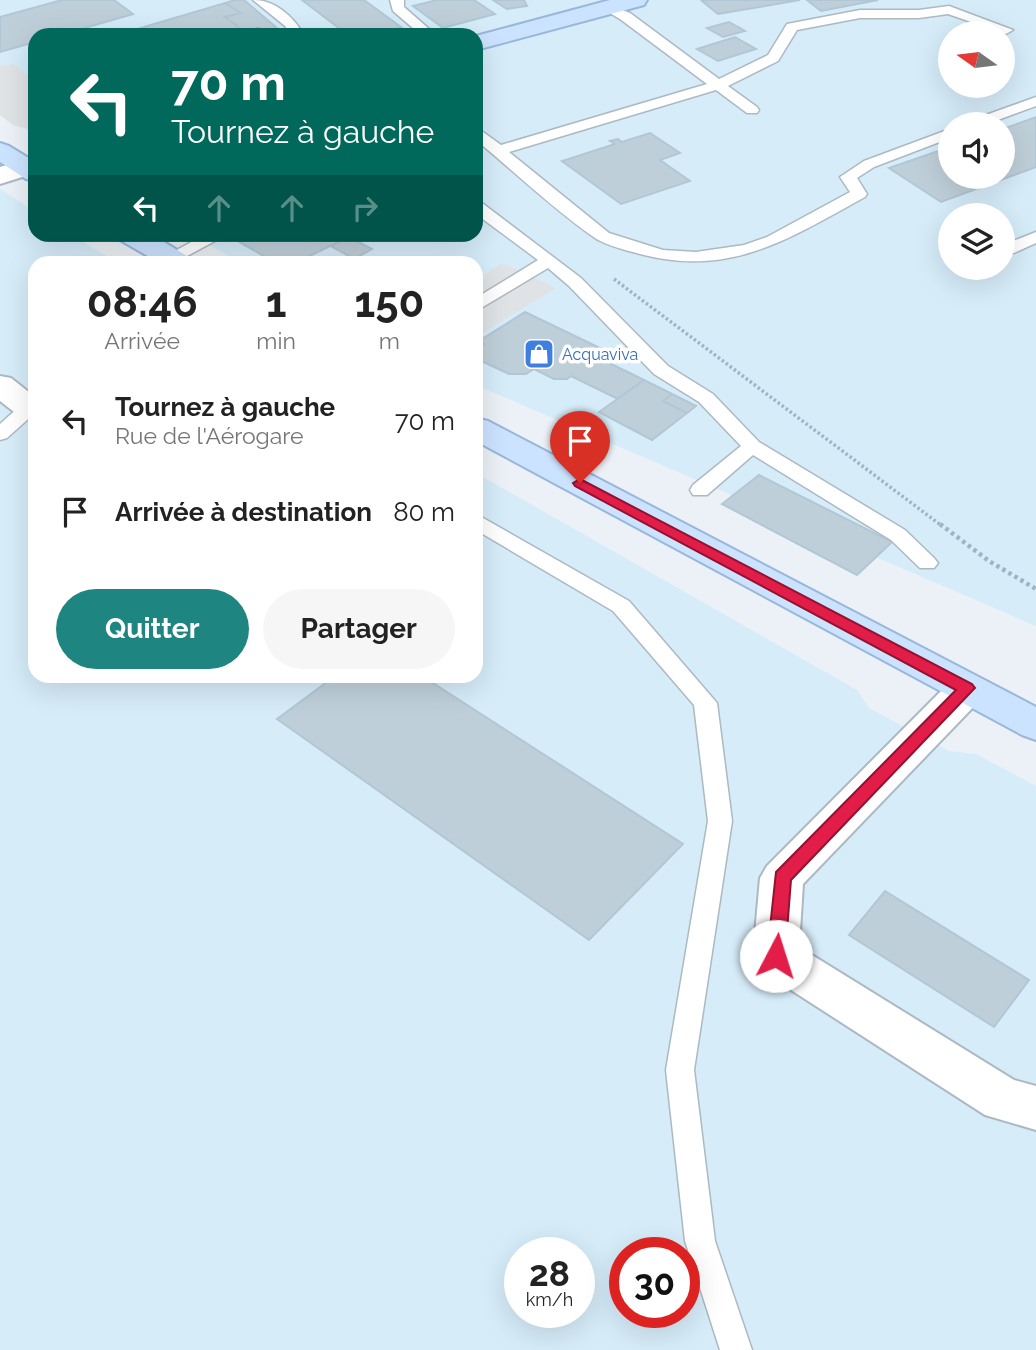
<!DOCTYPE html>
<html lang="fr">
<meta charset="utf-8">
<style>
body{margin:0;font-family:Raleway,sans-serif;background:#f6f6f6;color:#222;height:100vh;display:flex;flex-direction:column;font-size:26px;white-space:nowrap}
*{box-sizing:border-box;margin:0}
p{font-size:23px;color:#767676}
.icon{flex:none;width:38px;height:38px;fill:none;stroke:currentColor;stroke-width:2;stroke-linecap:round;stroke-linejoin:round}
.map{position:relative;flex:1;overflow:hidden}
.details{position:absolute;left:28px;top:256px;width:455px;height:427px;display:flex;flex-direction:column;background:#fff;border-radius:21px;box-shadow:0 7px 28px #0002}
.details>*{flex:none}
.top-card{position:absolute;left:28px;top:28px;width:455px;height:214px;border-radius:21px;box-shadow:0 7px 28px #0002;background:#00695c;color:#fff;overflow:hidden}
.needle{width:46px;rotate:284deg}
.tools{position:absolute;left:938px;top:21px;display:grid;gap:14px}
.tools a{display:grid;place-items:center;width:77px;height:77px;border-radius:50%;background:#fff;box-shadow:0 7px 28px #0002;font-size:35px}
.speed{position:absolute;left:504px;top:1237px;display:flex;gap:14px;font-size:35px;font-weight:700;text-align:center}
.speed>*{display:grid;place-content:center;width:91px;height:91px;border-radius:50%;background:#fff;box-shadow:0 7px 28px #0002;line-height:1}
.speed small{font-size:18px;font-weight:400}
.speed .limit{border:10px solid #d22;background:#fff;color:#111}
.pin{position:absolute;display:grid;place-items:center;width:60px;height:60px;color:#fff;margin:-72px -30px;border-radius:50% 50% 50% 0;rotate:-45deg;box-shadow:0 0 7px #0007}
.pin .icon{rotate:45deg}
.me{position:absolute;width:77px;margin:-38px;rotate:5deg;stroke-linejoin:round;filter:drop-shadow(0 0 5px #0008)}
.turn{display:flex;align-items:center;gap:24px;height:147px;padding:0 28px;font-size:32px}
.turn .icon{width:91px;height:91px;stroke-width:2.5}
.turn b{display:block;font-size:49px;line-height:60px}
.lanes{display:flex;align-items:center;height:66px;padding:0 28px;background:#0003;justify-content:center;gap:35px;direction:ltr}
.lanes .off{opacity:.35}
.eta{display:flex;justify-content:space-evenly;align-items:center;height:119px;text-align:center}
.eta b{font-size:42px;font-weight:700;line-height:49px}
.action{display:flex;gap:14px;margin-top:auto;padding:14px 28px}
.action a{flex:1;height:80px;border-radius:42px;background:#1e8580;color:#fff;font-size:28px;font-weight:700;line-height:80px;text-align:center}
.action a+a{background:#f6f6f6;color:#222}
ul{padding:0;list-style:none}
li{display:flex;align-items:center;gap:21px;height:91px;padding:0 28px}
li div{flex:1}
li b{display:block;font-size:26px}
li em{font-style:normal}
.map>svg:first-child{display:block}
.commercial{fill:#d6ecf9;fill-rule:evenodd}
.parking{fill:#dfe3e5}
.building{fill:#bfcfd9;stroke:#b2c7d5;stroke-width:2}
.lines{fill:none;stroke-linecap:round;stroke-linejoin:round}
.lane-casing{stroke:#acb9c3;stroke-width:3}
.street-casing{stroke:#acb9c3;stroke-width:4}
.secondary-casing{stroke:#98b7da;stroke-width:4}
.path-far1{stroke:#9cb4c6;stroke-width:3.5;stroke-dasharray:2.5 2.5;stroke-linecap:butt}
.path{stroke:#9cb4c6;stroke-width:4.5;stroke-dasharray:3.5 3.5;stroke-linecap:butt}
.lane{fill:#fff;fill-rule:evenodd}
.street{fill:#fff;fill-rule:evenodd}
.secondary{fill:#cce3ff;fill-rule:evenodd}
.route{fill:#e11d48;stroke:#92132f;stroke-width:2}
.labels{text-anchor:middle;stroke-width:7;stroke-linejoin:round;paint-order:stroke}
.far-shop-label{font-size:16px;fill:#366cbe;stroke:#fff;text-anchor:start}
</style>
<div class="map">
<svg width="1036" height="1350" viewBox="0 0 1036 1350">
<rect width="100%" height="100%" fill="#ebf1f6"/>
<path class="commercial" d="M0,0H1036V626L476,385V262H238L193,235L476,234V35H35V134L0,112ZM950,33H1003V86H950ZM950,124H1003V177H950ZM950,215H1003V268H950Z
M0,189L35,211V234L72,235L116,262H35V676H476V473L857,690L869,708L949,751L976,754L1036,786V1350H0ZM520,1253H579V1312H520ZM625,1253H684V1312H625Z"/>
<path class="parking" d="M14,64L35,81V131L13,125L0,115V66Z
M503,263L556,288L476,337V279Z"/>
<path class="building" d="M62,0H114L133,14L60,35H35V42L0,52V17Z
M235,0H244L278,29L249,35L225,17L241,13L225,3Z
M302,0H364L401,27L371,35H348Z
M437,0H474L495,14L443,28L413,6Z
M493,0H524L527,6L507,9Z
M707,0H800L718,14L702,1Z
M807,0H878L821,11Z
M225,3L241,13L225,17L249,35H117Z
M729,22L745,31L723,37L707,28Z
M735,37L756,49L718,61L697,49Z
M1036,117V167L941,202L889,168L950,147V177H1003V129Z
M650,133L680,153L660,160L690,181L621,204L562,161L615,144L610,141L618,139L622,142Z
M345,234L349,237L297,262H274L229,236Z
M349,237L372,249L354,259L331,246Z
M525,312L606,351L597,357L644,380L618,399L571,376L567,379H554L534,369L526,374H509L477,359V349L484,344L479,341Z
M644,380L672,394L663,401L687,413L652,440L599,412Z
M672,394L696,406L687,413L663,401Z
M759,475L892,542L857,575L722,504Z
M335,676H422L683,844L589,940L277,719Z
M885,891L1029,980L994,1027L849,935Z"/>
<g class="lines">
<g class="lane-casing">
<path id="lane" d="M253,0C275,0 293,16 304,35H290L285,26Z
M390,0H404V7L436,35H421L393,11Z
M608,4L630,13L719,79L768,55L787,24L860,10H919L949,6L1013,30L1006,34L948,14L919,18H860L797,30L778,61L728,86L757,107L759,110L757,113H747L716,90L509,152L609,233L663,250L696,252L744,245L767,237L850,192L840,177L864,161L950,129V138L874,167L857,178L867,194L865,197C788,239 731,278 640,254C626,250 607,246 595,238C553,209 515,172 476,140V127L501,145L707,84L620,19L601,8Z
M258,28L268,35H253L251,32Z
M1036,97V106L987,124H967L969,121Z
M476,201L482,203L581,278L668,366L713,394L759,442L905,530L934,558L938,563L934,568H920L891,540L753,455L707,495H693L690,490L693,485L741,446L699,402L654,374L569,286L548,268L476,311V298L538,260L476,214Z
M1036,232V243L1014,253H1003V245Z
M206,234H228L176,262H164L162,258Z
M29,402L35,404V413L7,438L0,440V424L22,404Z
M476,514L629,601L717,703L732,821L694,1070L715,1241L752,1350H720L685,1241L666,1070L708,821L694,705L613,611L476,530Z"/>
</g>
<g class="street-casing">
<path id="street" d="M26,159L35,161V173L0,184V167Z
M0,376L11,378L35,397V416L18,415L0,401Z
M967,675L981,679L986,689L981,699L803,884L799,947L1014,1080L1036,1086V1130L985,1115L760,970L753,956L760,878L767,866L953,679Z"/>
</g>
<g class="secondary-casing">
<path id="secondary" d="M610,0H647L644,5L476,50V36Z
M0,143L9,146L35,162V181L26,179L0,162Z
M116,234H151L187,256L191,262H158L120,240Z
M476,418L488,421L1036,707V740L1022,735L476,441Z"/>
</g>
<path class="path-far1" d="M614,279L942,526"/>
<path class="path" d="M940,524L989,561L1036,589"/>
<use href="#lane" class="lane"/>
<use href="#street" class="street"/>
<use href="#secondary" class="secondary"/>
</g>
<path class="route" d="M580,479L972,684L975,688L791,880L785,956L783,962L776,964L770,962L767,956L776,872L956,690L575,486L573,483Z"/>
<defs>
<g id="shop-square" transform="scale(1.575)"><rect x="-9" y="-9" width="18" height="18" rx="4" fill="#3f7fe0" stroke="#fff"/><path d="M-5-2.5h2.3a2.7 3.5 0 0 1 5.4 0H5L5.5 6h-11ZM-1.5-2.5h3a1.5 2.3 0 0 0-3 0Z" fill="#fff"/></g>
</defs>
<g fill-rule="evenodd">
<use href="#shop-square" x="539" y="354"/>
</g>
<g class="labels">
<g class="far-shop-label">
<text x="562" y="360">Acquaviva</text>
</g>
</g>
</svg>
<div class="tools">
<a><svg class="needle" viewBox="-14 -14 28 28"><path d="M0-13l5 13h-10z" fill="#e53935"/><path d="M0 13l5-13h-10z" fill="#767676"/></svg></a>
<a><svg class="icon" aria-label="sound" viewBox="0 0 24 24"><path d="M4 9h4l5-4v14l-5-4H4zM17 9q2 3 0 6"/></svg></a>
<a><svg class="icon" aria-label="layers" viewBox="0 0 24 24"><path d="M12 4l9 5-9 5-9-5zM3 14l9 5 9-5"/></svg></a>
</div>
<div class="speed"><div>28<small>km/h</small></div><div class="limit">30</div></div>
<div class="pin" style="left:580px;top:483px;background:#d93025"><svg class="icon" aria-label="arrive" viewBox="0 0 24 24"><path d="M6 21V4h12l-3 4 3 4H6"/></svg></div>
<svg class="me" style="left:776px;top:956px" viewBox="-20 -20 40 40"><circle r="19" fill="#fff"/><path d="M0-13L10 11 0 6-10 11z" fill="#e11d48"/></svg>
<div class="top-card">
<div class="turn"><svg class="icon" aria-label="left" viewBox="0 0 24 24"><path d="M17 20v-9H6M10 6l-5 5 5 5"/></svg><div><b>70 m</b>Tournez à gauche</div></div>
<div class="lanes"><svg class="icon" aria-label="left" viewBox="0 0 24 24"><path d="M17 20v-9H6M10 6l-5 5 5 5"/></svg><svg class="icon off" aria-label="ahead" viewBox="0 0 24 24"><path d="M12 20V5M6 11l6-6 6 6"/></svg><svg class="icon off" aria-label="ahead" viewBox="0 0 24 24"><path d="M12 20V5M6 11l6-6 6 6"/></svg><svg class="icon off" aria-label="right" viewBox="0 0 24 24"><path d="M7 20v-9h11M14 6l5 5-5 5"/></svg></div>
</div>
<section class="details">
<div class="eta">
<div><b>08:46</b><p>Arrivée</p></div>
<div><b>1</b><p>min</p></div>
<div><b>150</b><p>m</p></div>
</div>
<ul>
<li><svg class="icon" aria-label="left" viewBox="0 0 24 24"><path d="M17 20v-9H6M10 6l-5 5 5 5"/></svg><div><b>Tournez à gauche</b><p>Rue de l'Aérogare</p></div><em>70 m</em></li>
<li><svg class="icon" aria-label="arrive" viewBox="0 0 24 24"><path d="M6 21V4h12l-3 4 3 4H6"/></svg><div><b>Arrivée à destination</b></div><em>80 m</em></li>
</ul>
<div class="action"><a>Quitter</a><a>Partager</a></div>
</section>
</div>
